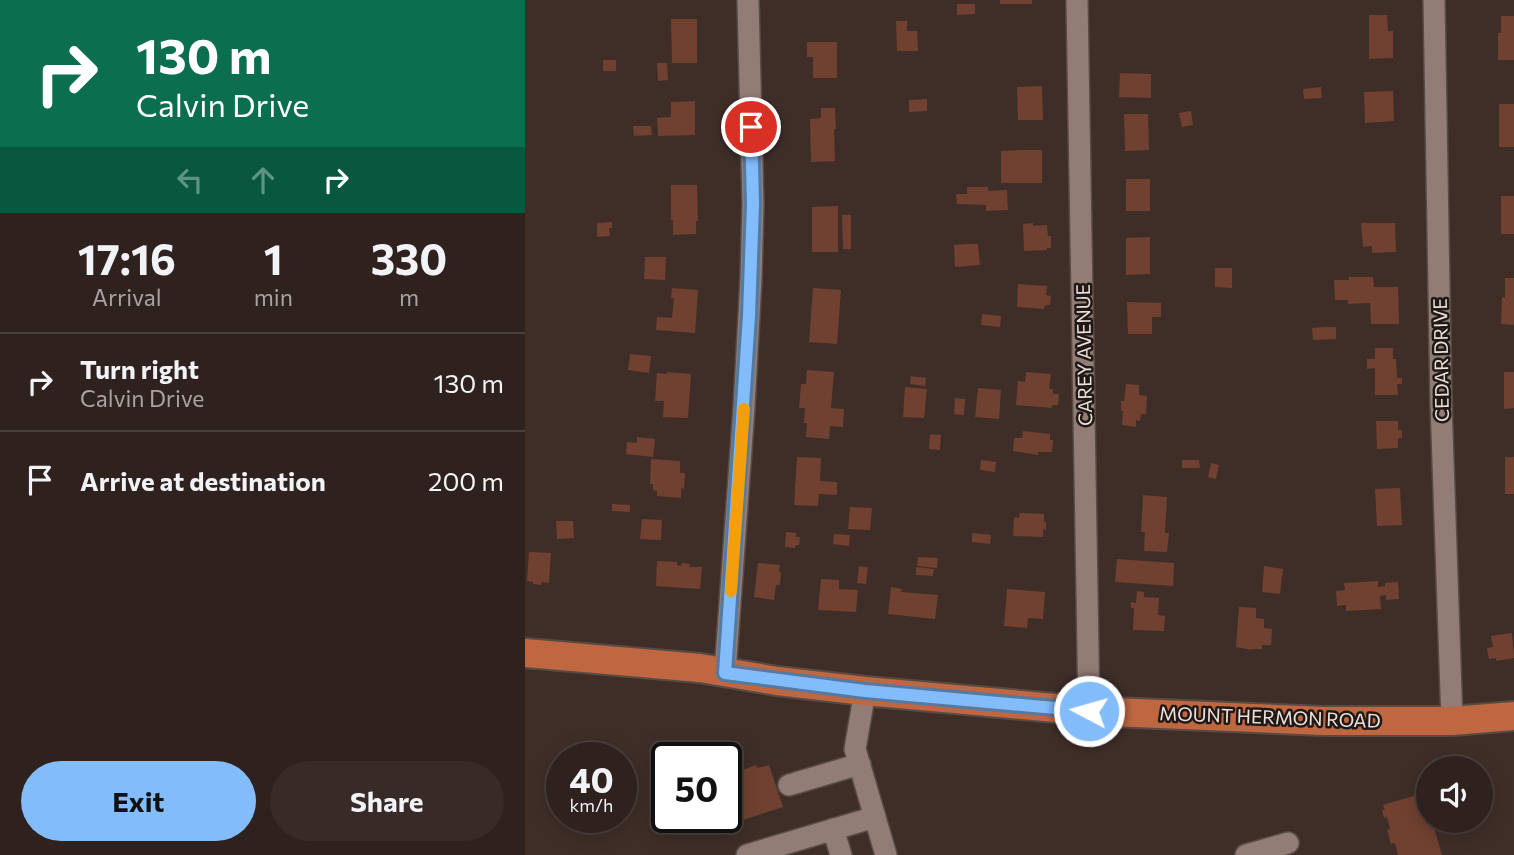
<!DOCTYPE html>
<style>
body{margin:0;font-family:Commissioner,sans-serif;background:#372a27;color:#f1f3f6;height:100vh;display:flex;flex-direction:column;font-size:26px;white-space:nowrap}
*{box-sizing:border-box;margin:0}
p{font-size:23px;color:#a7a4a4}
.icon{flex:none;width:38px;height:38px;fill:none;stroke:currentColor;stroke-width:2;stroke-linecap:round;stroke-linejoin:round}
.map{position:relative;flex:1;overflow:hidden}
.sheet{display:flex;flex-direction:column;background:#2f221e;width:525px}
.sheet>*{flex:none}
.top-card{background:#0b6e4f;color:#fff;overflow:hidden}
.controls{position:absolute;left:891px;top:756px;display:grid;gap:14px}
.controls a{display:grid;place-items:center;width:77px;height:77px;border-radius:50%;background:#2f221e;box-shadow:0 4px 18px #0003,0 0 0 2px #4a3f3c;font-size:35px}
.speed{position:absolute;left:21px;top:742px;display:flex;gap:14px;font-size:35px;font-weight:700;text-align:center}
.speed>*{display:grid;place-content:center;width:91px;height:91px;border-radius:50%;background:#2f221e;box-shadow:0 4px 18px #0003,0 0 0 2px #4a3f3c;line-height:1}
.speed small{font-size:18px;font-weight:400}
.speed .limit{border:4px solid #111;border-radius:10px;background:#fff;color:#111}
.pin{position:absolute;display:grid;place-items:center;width:60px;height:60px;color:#fff;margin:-30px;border:4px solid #fff;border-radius:50%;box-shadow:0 2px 7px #0007}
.me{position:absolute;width:77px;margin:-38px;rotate:276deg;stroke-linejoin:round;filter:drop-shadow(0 0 5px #0008)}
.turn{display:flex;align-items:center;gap:24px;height:147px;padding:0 21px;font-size:32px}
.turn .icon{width:91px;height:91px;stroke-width:2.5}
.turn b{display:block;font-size:49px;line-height:60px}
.lanes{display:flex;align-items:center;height:66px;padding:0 21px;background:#0003;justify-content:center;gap:35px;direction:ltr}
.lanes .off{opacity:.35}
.eta{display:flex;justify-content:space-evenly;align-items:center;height:119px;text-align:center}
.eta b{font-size:42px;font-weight:700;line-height:49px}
.button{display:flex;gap:14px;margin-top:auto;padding:14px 21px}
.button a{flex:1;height:80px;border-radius:42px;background:#82bcfa;color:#111;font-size:28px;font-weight:700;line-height:80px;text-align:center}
.button a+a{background:#372a27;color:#f1f3f6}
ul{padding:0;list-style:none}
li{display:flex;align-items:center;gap:21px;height:98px;padding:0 21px;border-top:2px solid #4a3f3c}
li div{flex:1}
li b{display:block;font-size:26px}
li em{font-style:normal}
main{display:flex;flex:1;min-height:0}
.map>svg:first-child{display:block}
.building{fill:#704130}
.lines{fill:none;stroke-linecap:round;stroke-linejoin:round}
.minor-casing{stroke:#584b45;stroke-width:24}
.major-casing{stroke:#584b45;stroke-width:32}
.minor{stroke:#917d76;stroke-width:21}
.major{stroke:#bf6741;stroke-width:28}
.route-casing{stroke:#547aa2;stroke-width:18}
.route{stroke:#82bcfa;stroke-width:12}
.slow{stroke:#f59e0b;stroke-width:12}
.labels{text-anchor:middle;stroke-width:5;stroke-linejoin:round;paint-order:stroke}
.street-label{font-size:19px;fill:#ebe0dc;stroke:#201815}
</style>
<main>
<section class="sheet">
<div class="top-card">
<div class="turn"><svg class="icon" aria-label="right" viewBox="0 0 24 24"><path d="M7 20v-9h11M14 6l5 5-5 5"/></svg><div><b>130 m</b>Calvin Drive</div></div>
<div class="lanes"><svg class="icon off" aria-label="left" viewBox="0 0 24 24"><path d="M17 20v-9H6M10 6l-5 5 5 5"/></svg><svg class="icon off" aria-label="ahead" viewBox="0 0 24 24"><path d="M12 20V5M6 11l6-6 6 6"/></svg><svg class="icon" aria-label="right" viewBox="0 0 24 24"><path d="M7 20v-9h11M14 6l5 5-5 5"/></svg></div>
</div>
<div class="eta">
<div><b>17:16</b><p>Arrival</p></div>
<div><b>1</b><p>min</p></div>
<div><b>330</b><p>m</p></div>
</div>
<ul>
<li><svg class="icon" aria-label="right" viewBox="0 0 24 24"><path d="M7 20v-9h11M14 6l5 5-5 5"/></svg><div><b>Turn right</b><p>Calvin Drive</p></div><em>130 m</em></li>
<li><svg class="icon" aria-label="arrive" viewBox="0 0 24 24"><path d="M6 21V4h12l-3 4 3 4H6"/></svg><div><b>Arrive at destination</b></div><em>200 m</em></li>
</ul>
<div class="button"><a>Exit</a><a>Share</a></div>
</section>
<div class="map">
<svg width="989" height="855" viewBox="0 0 989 855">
<rect width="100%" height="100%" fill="#3f2e28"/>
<path class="building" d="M475,0H507V4H475Z
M432,4H450V14L432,15Z
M844,15H862L863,31H868V58L844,59Z
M976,16H989V60H973V33H976Z
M146,19H172V63H147Z
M371,21H382V31H392L393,51H372Z
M282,42H312V78H288V57H282Z
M78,60H91V71H78Z
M132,63H142L143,80L133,81Z
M595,73L626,74V98L594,97Z
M517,86L518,120H493L492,87Z
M796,87L797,98L779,99L778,89Z
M868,91L869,121L840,123L839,92Z
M402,99V111L384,112V100Z
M170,101V135L133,136L132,118L146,117V102Z
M974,104H989V147H974Z
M296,108H310L311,129H309L310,161L286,162L285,119L296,118Z
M666,111L668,125L657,127L654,113Z
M599,114H623L624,150L600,151Z
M108,126H126L127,135L109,136Z
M496,150H517V183H476V151Z
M601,179H625V211H601Z
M146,185H172L173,221H171V234L148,235V220H146Z
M442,187H463V191L482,190L483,210L461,211V205L432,204L431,194H442Z
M976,196H989V234H976Z
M313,206V252H287V207Z
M317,215H326V249H318Z
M87,222V228H84L85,236L72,237V223Z
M508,223V226L522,225L523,236H526V248H522V250L499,251L498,224Z
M836,223H870L871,252L847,253V246L838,247Z
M625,237V274L601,275V238Z
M441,244H453L455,265L430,267L429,245Z
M120,257H141L140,280L119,279Z
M690,268H707V288L690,287Z
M824,277H848L849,287H873L874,324H846L845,303L823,304V300H810L809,280H824Z
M980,278H989V325L976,324L977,297L980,298Z
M493,284L522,286L521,295L526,296L525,305H520L519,309L492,307Z
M147,288L173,290L170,333L131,330L132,317L147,318L149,298H146Z
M288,288L316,290L312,344L284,342Z
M602,302L636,303V317H627V334H603Z
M457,314L476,316L475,327L456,325Z
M799,327H811V339L788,340L787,328Z
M850,348H868V359H871L872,378H877V384H872L873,395H850V368L842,369V359H850Z
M105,354L126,356L124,373L103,370Z
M282,370L309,372L306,408L319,409L318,427L305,426L304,439L281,437L282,423H279L280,408H274L276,384H281Z
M142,372L166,374L163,418L138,417L139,401H130L132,373L142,374Z
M501,372L526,374L524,389H528V394H534L533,405H527V408L491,405L493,381L500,382Z
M979,372H989V408L979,409Z
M386,376L401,378L400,386L385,384Z
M601,384L614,385V395L622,396L621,414H616L615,421L611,420V427L597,425L598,411H596V401H599Z
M380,387L402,389L399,418L378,417Z
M453,388L476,390L474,419L450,417Z
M430,398L440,399L439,415L429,414Z
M851,421H873V430H877V438H873V448L852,449Z
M498,431L525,434V440H528L527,452H513V455L488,451L489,438H497Z
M405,434L416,435L415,450L404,449Z
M112,437L130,439L128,457L101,454L102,442L112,443Z
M272,457L296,458L295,481L312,482V495L294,494L293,506L269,505Z
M980,457H989V494H980Z
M126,459L155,461V473H160L159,489L156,488V498L132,496V491L128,490V484H125Z
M456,460L471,462L470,472L455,470Z
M657,460H674L675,468H657Z
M686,463L694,465L691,479L683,477Z
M875,488L877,525L852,526L850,489Z
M618,495L642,497L640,533H644L642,552L619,551L620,532H616Z
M87,504L105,505V512L87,511Z
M325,507L347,508L345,530L323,529Z
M495,513L519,514V522H521V530L518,529V537L488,536L489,517L494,518Z
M117,519L137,520L136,540L115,539Z
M31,521H48L49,538L32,539Z
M261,532L271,533V537H275L274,545H271L270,548L260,547Z
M447,533L466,535L465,544L447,542Z
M309,534L325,535L324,546L308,544Z
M4,552L26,553L24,583L16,582V585L8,584V582L2,581Z
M393,557L413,558L412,568L392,566Z
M592,559L649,563L648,586L590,582Z
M132,561L152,562V565L156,566L157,563L165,564L164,567H177L175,589L131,586Z
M233,563L255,565L254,572H256L255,585H251L249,600L229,597Z
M334,566L343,567L341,584L332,583Z
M739,566L758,569L755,594L737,592Z
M391,567L409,569L408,576L391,575Z
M296,579L314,580V589L333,590L331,612L293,610Z
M853,581V587L860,586V583L873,582L874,599L861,600V595L855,596L856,609L821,611V605L812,606L811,591L820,590L819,583Z
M366,587L377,589L376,592L413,595L410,619L363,614Z
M482,589L520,592L518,619L503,618L502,628L479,626Z
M612,591L619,592V597L634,598L633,615L640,616L639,631L608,630L609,608H606V602L611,603Z
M714,607L731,608V618L739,619V628L747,629L746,645H737V649H727V650L711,647Z
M987,633L989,658L971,661V658L964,659L962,648L968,647L966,636Z
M231,765L232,768L244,765L258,807L196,827L193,817H201V778L219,772L218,770Z
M899,793L903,807V821H907L917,855H873L870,843L866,844L862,830L865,829L862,817L859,818L857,810H860L858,805Z"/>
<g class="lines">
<g class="minor-casing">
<path id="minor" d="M552,0L564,711
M909,0L916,403L927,721
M200,673L219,408L226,279L228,204L223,0
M340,691L330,749L361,855
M264,785L335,764
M308,829L316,855
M222,855L350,817
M721,855L763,843"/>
</g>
<g class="major-casing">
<path id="major" d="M0,653L175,668L252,681L340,691L564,711L799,721H927L989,716"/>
</g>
<use href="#minor" class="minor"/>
<use href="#major" class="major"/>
</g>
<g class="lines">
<g class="route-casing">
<path id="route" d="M226,127L228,204L224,316L200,673L340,691L564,711"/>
</g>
<use href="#route" class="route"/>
<path class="slow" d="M206,591L219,409"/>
</g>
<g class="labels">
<g class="street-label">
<text transform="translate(559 355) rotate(-91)" y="7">CAREY AVENUE</text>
<text transform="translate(916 360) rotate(-91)" y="7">CEDAR DRIVE</text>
<text transform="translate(745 717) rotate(2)" y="7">MOUNT HERMON ROAD</text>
</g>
</g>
</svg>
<div class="controls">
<a><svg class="icon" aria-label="sound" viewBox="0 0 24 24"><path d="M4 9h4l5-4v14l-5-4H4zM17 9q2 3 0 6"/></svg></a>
</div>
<div class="speed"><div>40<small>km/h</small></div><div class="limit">50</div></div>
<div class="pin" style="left:226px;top:127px;background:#d93025"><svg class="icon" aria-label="arrive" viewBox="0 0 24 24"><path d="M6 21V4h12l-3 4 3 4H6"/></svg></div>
<svg class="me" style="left:564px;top:711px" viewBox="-20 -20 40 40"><circle r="17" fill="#82bcfa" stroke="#fff" stroke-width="3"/><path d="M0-11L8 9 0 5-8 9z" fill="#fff"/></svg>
</div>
</main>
